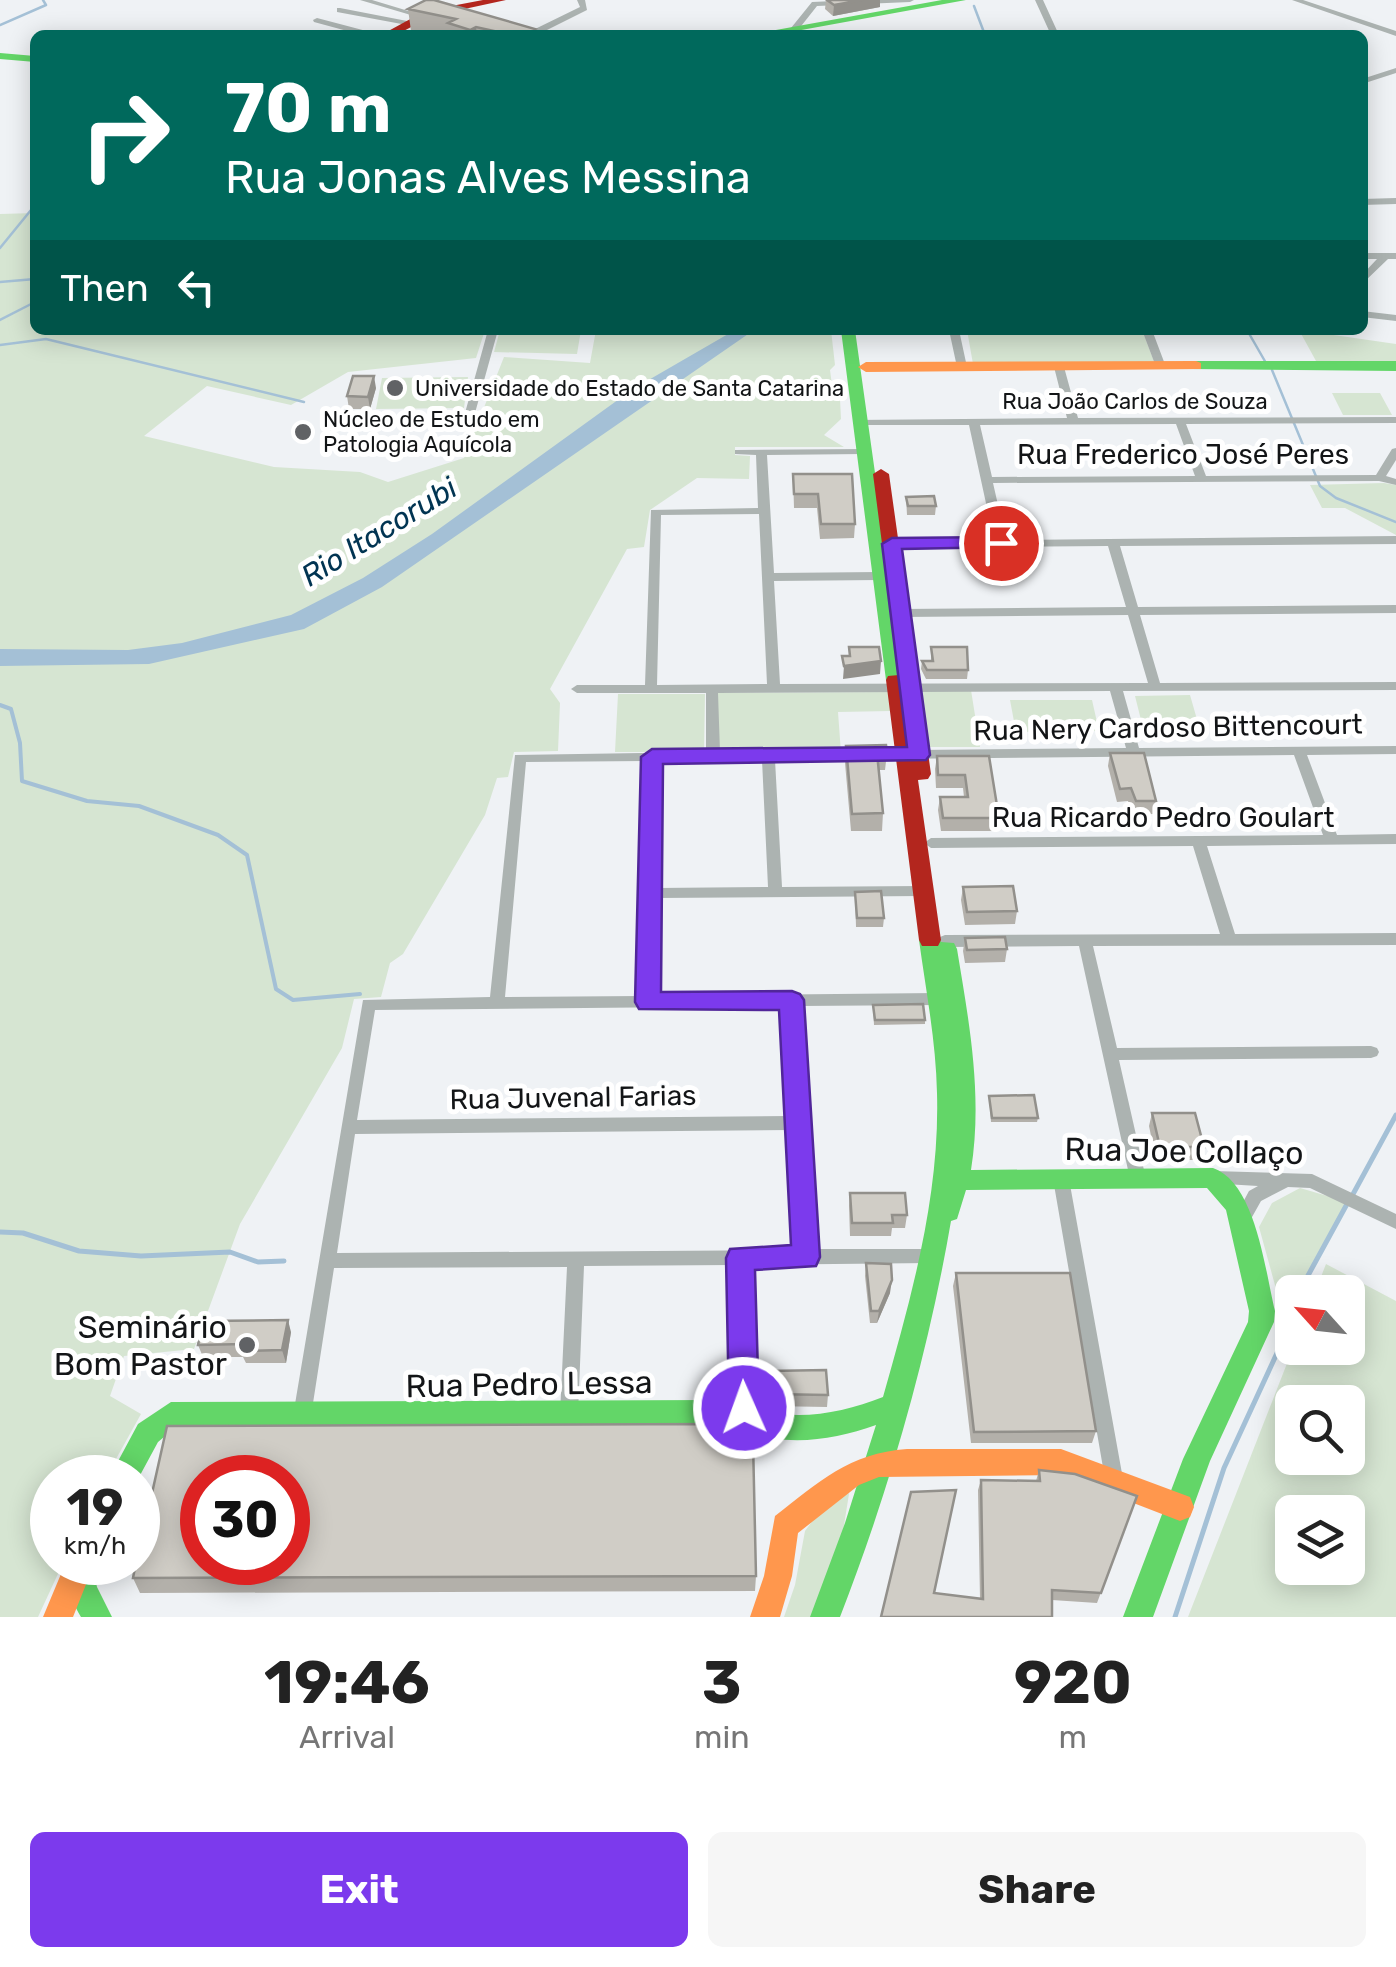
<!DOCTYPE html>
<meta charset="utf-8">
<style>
body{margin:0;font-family:Rubik,sans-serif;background:#f6f6f6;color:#222;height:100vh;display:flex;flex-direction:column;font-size:38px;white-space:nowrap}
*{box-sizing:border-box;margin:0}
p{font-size:32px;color:#767676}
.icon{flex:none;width:55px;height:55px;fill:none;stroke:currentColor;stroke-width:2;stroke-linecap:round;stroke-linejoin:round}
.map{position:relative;height:1617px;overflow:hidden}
.drawer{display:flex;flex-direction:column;background:#fff;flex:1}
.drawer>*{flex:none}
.top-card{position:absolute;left:30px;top:30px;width:1338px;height:305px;border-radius:15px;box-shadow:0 5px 25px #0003;background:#00695c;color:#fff;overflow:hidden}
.needle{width:65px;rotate:297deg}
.tools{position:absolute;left:1275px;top:1275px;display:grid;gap:20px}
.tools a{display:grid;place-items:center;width:90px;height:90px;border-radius:15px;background:#fff;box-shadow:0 5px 25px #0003;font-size:50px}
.speed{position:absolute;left:30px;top:1455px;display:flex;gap:20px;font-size:50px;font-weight:700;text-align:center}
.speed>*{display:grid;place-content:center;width:130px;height:130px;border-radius:50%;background:#fff;box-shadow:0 5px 25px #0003;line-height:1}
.speed small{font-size:25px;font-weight:400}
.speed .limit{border:15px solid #d22;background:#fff;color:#111}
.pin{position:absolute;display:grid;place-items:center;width:85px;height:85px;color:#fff;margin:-42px;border:5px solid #fff;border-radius:50%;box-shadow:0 2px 10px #0007}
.me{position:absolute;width:110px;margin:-55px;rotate:358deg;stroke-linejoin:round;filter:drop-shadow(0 0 8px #0008)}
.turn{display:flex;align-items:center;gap:35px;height:210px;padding:0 30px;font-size:45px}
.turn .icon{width:130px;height:130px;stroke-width:2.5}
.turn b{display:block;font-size:70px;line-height:85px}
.then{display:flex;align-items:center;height:95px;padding:0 30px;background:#0003;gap:20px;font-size:38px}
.eta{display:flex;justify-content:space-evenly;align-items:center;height:170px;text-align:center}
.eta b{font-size:60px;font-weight:700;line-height:70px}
.action{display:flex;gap:20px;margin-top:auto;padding:20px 30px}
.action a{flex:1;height:115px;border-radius:15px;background:#7c3aed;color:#fff;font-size:40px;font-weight:700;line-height:115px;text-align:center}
.action a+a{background:#f6f6f6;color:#222}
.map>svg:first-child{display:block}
.green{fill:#d6e5d2;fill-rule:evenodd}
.water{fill:#a4c0d6}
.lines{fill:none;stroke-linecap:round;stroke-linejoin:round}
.stream-far2{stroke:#a4c0d6;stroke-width:2.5}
.stream-far1{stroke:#a4c0d6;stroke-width:4}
.stream{stroke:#a4c0d6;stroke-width:5}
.street{fill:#acb3b1;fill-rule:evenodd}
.fast{fill:#63d668;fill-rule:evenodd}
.slow{fill:#ff974d;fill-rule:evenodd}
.jam{fill:#b3261e;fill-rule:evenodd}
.wall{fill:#b3b0aa}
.shaded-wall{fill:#92908b}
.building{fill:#d0cdc6;stroke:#92908b;stroke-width:2.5;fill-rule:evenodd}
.route{fill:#7c3aed;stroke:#51269a;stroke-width:2.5}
.poi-dot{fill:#606265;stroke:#fff;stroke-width:4}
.labels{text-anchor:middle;stroke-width:10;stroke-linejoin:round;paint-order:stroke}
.far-poi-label{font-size:22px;fill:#131517;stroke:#fff;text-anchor:start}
.far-street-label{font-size:22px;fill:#131517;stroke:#fff}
.street-label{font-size:28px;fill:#131517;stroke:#fff}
.water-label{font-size:30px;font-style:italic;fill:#013452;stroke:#fff}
.near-street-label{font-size:32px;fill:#131517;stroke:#fff}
.near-poi-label{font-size:32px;fill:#131517;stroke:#fff;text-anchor:end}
</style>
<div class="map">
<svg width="1396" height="1617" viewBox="0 0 1396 1617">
<rect width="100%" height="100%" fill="#eff2f5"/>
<path class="green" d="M35,213V330H485L476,358L348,372L291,405L207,386L144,436L274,467L360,472L388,482L464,458L504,357L590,363L596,330H831L835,365L830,370L833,393L840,399L841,419L824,435L844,447H735V455L750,456L749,479L697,478L650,510L644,547L627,549L550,689L560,703L558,751L514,752L508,777L497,778L485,815L403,954L390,963L381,997L354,999L342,1048L240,1224L194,1349L124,1356L110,1396L141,1414L106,1477L52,1478V1562L63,1563L38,1617H0V214Z
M500,330H581L577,354L494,352Z
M967,330H1142L1155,364H973Z
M1299,330L1396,344V361H1316Z
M468,377L464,408L376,409L382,378Z
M1332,393H1380L1392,415H1343Z
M1384,483L1396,485V535L1345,508H1322L1310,485Z
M919,690H971L980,747H926Z
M889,692L891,711L838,712L841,753H718V693Z
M618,694H705L704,752H615Z
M1190,695L1198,723L1142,724L1135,696Z
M1010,700H1092L1099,731L1016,732Z
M1300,1188L1348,1202L1299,1292H1292V1305L1284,1318L1259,1227L1272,1203Z
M1326,1264L1396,1301V1617H1188L1293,1348H1348V1292H1315ZM1292,1402H1348V1458H1292ZM1292,1512H1348V1568H1292Z
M846,1488L849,1494L840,1550L814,1617H784L795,1585L805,1531L819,1512Z"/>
<path class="water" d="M735,330H754L382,587L304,629L149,664L0,666V649L128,650L182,643L291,615L363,578L432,534L633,389Z"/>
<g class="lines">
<path class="stream-far2" d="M974,6L985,35
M0,25L46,5L43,0
M0,248L31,210
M0,282L35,279
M0,320L35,302
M1247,330L1266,363
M0,345L46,339L304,402
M1272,370L1320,486L1336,498L1396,522"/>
<path class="stream-far1" d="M0,705L11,709L20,743L22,781L87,801L139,806L218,835L247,855L276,989L293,1000L360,994"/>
<path class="stream" d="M1352,1196L1396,1115
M0,1232L23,1233L79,1251L141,1256L230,1252L258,1262L284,1261
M1299,1292L1347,1204
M1175,1617L1224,1468L1284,1338L1292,1305"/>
<path class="street" d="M360,0H372L425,16L421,18Z
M577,0H585L587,10L539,34H533V30L580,7Z
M857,0H914L910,2L817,6L798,30L791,28L812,2Z
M1035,0H1043L1059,35H1051Z
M1292,0H1303L1396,31V36Z
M340,8L407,21L411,23L407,25L337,12V8Z
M317,18L374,33L375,35H362L314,22L313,20Z
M1396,68V73L1362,84V79Z
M1396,198V204L1362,205V199Z
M1362,253H1396V259H1388L1362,284V275L1377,259H1362Z
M1362,311L1396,315V321L1362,317Z
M488,330H498L475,413L470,416L465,413Z
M949,330H959L967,367L966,369H958L957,367Z
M1142,330H1152L1166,367L1165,369H1157L1156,367Z
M1059,364L1064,367L1078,418L1396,417V423L1186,424L1206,476L1376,475L1392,449L1396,448V460L1386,476L1396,479V485L1379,481L993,483L1006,540L1396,536V544L1120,546L1138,607L1396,605V613L1140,615L1160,683L1396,682V690L1123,691L1139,748L1396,746V754L1307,755L1337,835L1396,834V844L1207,846L1235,934L1396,933V945L1093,946L1117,1048L1371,1046L1377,1048L1379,1052L1377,1056L1371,1058L1119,1060L1146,1179L1144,1184L1138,1186L1132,1184L1130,1179L1079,946L945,947L940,945L938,941L940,937L945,935L1220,934L1193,846L931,848L924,843L931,838L1323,835L1294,755L775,760L782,887L922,886L927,887L929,891L927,895L922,896L657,898L656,996L937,993L942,995L945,999L942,1003L937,1005L799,1006L814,1249H931L937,1251L940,1256L937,1261L931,1263L749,1265L753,1414L751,1420L744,1423L737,1420L735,1414L732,1265L584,1266L578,1414L576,1420L569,1423L562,1420L560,1414L567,1267L334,1268L311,1416L309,1422L302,1425L295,1422L293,1416L363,1000L490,997L515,755L706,752V693H577L571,689L577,685H645L651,510L758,508L756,455L735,454V450L867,449L868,451L863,454L767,455L774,573L879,572L885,576L879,580L774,581L780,684L1148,683L1128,615L902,617L896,613L902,609L1126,607L1108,546L892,548L886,544L892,540H994L969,425H859L855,424V420L1067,418L1054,367ZM1176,424L1195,476L992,477L980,425ZM759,514L767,684L657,685L661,515ZM1110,691L1126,748L720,752L718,693ZM762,760L768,887L657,888L659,761ZM645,761L641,996L505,997L526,762ZM784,1006L790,1116L357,1120L375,1010ZM790,1130L797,1250L337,1253L355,1134Z
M1214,1171L1312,1174L1396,1214V1229L1310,1188L1288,1187L1261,1201L1247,1226L1241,1228L1235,1226L1233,1221L1249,1191L1258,1186L1208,1183L1206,1178L1208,1173Z
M1061,1172L1067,1174L1069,1179L1123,1479L1121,1485L1114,1488L1107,1485L1105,1479L1053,1179L1055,1174Z"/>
<path class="fast" d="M942,0H966L774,35H748Z
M0,53L35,56V62L0,59Z
M841,330H855L904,680L895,686L886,680Z
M1196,361H1396V371L1191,369V363Z
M930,932L938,934L941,942L954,943L957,949C969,1022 983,1095 971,1170L1213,1168C1256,1183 1265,1271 1275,1311L1274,1322L1210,1461L1153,1617H1123L1183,1459L1248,1322L1249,1311L1226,1210L1207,1188L966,1190L957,1219L951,1221C928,1355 889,1491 840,1617H810L845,1523L876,1425C842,1437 806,1444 771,1438C752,1434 734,1427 715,1424L176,1427L158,1442L138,1479L109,1478L138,1424L171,1402L715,1400C733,1402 750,1408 768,1412C807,1420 847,1411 883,1397C911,1298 940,1197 937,1093C936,1042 926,991 919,940L922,934Z
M67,1562H91L97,1587L112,1617H81C72,1601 61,1581 67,1562Z"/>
<path class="slow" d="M1196,361L1201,363V369L866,372L858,367L866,362Z
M907,1449H1061L1190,1497L1194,1507L1190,1517L1180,1521L1061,1475L879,1477L859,1485L798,1533L792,1576L780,1617H750L764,1576L775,1516C819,1482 849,1453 907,1449Z
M66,1562H95L73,1617H43Z"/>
<path class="jam" d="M483,0H506L432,16L396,35H381L425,11Z
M881,469L889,474L931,774L928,779L918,780L941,940L938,946H922L919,940L886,680L888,676L899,675L873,474Z"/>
</g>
<path class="wall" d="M826,0H880V7L833,16L825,9Z
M408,9L535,29V35H427L411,31Z
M376,388L370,409H349L347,396Z
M793,474L855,524L854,538L820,539L817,508H794Z
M906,497L936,506L935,515H907Z
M931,647L968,670L967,679H926L921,669L922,661H931Z
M846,746L887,753L885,770H879L883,813L882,831H851L845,763Z
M1110,753L1156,801L1153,814H1133L1128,801L1117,802L1108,766Z
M937,756H989L999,818L997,831H941L938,810L940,797H964L963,788H936L935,769Z
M963,887L1017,911L1015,924L965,925L961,900Z
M855,892L884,918L883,927H856Z
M965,938L1007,949L1005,962L965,963L963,951Z
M873,1005L925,1020V1024L874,1025Z
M989,1096L1038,1118L1037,1122H991Z
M1152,1113L1204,1147L1200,1160H1156L1149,1126Z
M850,1193L907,1215L905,1228H892L891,1236H850L849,1206Z
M866,1263L890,1293L877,1323H870L865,1276Z
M956,1273L1096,1431L1092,1443H971L953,1286Z
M291,1332L286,1363H246L243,1357H203L198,1345Z
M768,1371L828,1395L827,1407L769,1406Z
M718,1441L756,1576L755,1591L140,1593L133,1578Z
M1039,1470L1137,1496L1097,1603L1052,1600V1617L934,1593L980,1599L978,1490L981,1480L1036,1481Z"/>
<path class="shaded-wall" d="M863,0H880V7L833,16L834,5Z
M476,27L477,35H470V30Z
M374,376L376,388L370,409L368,397Z
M881,661L880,674L843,679L844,666Z
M892,1280L890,1293L877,1323L879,1311Z
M288,1320L291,1332L286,1363L282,1350Z"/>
<path class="building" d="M426,0H434L535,29L524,35H512L476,27L470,30L448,23L456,19L408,9Z
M827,0H863L834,5Z
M353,376H374L368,397L347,396Z
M793,474H852L855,524H821L818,494H794Z
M934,496L936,506H908L906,497Z
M849,647H879L881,661L844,666L842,656H850Z
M931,647H967L968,670H927L922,661H933Z
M886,745L887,753H877L883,813L852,814L846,746Z
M1110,753H1144L1156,801H1136L1131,788L1120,789Z
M937,756H989L999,818H943L940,797H968L965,775H938Z
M1013,886L1017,911L967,912L963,887Z
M881,891L884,918H857L855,892Z
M1005,937L1007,949L967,950L965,938Z
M923,1004L925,1020H875L873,1005Z
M1034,1095L1038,1118H992L989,1096Z
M1152,1113H1195L1204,1147H1160Z
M850,1193H905L907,1215H892L893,1223H852Z
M866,1263L891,1264L892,1280L879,1311H871Z
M956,1273H1070L1096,1431L974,1432Z
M288,1320L282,1350L242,1351L243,1344L198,1345L203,1321Z
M826,1370L828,1395L769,1394L768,1371Z
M717,1424L718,1441H753L756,1576L133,1578L136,1562H138V1556L167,1426ZM202,1478H288V1562H202Z
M1039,1470L1075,1474L1137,1496L1101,1593L1052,1590V1617H881L911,1492L956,1490L934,1593L983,1599L981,1480L1040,1481Z"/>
<path class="route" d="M1001,537L1008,539V547L902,549L930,755L926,760L663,764L661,992L792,991L800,994L804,1000L820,1257L816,1266L755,1270L759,1408L755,1418L744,1422L733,1418L729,1408L726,1258L730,1249L791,1245L779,1010L639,1009L635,1002L641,757L652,749L907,747L882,544L892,538Z"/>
<g class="poi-dot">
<circle cx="395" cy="388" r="10"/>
<circle cx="303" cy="432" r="10"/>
<circle cx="247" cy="1345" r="10"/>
</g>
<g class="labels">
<g class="far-poi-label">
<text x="415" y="396">Universidade do Estado de Santa Catarina</text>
<text x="323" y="427">Núcleo de Estudo em<tspan x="323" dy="25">Patologia Aquícola</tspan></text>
</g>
<g class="far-street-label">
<text x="1135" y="409">Rua João Carlos de Souza</text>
</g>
<g class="street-label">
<text x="1183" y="464">Rua Frederico José Peres</text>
<text transform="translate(1168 727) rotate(-1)" y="10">Rua Nery Cardoso Bittencourt</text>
<text x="1163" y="827">Rua Ricardo Pedro Goulart</text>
<text transform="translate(573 1097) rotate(-1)" y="10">Rua Juvenal Farias</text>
</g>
<g class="water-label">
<text transform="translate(379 532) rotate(-32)" y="10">Rio Itacorubi</text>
</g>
<g class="near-street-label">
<text transform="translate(1184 1151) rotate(1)" y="11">Rua Joe Collaço</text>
<text transform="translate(529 1384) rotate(-1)" y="11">Rua Pedro Lessa</text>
</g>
<g class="near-poi-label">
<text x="227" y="1338">Seminário<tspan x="227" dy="37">Bom Pastor</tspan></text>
</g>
</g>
</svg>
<div class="tools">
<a><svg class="needle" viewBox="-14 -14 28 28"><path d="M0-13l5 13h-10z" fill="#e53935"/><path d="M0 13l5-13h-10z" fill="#767676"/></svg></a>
<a><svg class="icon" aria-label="search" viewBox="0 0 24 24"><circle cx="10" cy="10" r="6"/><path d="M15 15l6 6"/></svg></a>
<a><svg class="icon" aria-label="layers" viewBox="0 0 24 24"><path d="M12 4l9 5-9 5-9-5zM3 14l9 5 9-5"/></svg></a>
</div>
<div class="speed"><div>19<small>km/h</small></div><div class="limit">30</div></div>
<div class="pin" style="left:1001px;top:543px;background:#d93025"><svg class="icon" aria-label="arrive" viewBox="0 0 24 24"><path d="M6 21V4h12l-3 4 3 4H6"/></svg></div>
<svg class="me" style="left:744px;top:1408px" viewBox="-20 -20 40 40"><circle r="17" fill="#7c3aed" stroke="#fff" stroke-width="3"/><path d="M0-11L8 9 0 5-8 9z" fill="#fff"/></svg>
<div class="top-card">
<div class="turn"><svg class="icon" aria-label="right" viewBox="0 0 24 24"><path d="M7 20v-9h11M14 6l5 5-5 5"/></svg><div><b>70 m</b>Rua Jonas Alves Messina</div></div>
<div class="then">Then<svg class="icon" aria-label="left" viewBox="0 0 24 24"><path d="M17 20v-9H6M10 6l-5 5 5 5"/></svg></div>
</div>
</div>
<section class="drawer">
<div class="eta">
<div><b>19:46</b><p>Arrival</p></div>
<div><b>3</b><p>min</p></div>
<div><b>920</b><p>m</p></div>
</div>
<div class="action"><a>Exit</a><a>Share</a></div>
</section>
